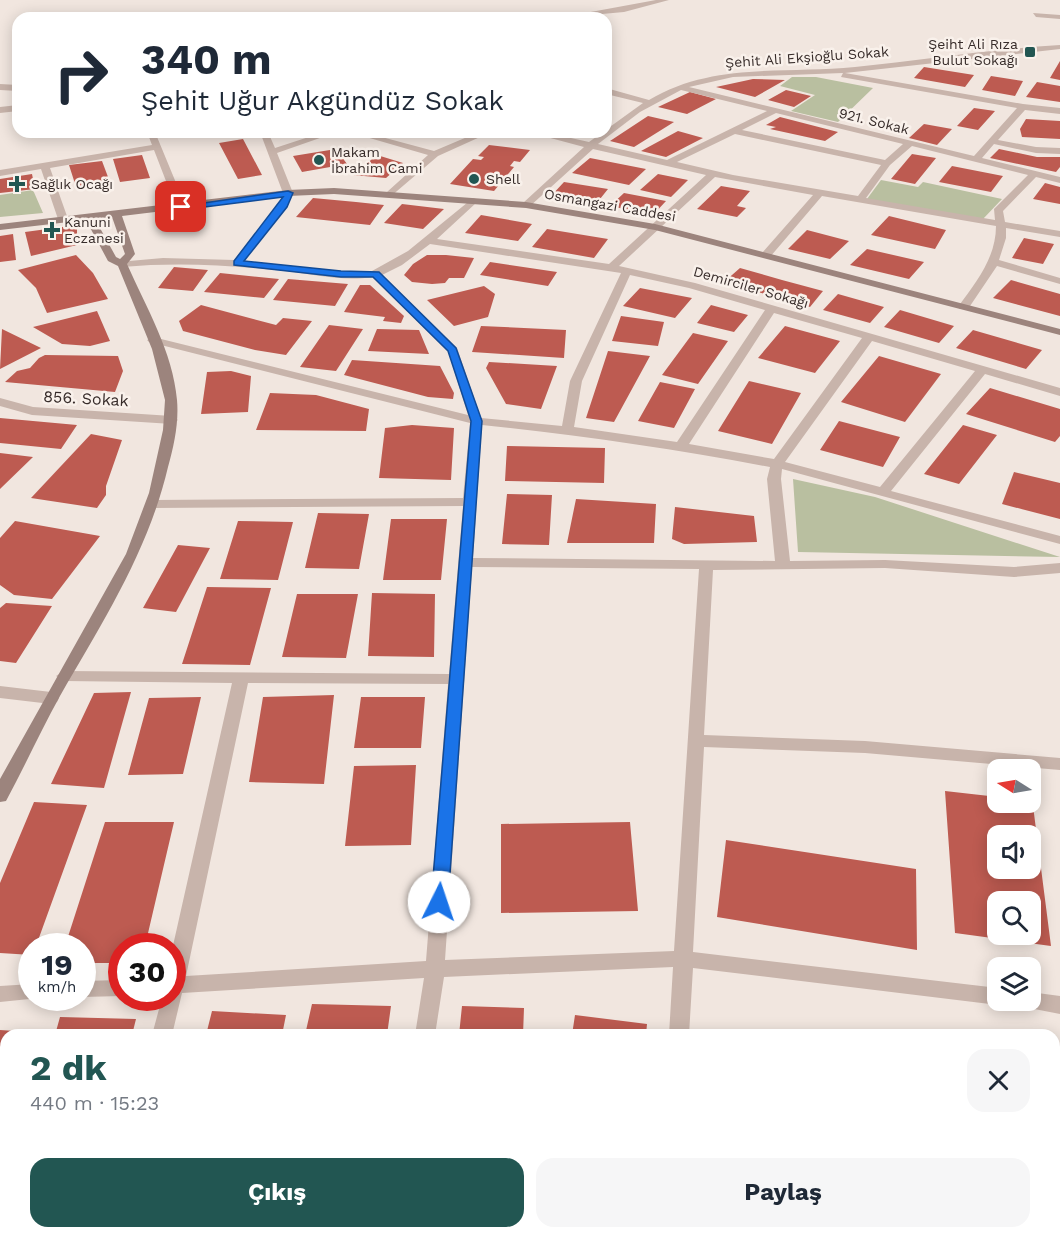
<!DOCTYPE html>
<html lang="tr">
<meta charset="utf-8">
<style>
body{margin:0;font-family:"Work Sans",sans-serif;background:#f6f6f7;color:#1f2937;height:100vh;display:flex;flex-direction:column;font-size:22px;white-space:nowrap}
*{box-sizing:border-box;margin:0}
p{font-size:20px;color:#747a83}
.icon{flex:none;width:33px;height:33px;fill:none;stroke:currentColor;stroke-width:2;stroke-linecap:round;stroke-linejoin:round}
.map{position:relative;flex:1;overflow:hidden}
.details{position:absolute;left:0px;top:1029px;width:1060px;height:210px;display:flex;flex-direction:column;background:#fff;border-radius:18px 18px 0 0;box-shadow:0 3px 15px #0003}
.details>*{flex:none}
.guide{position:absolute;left:12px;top:12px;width:600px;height:126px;border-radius:18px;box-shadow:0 3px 15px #0003;background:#fff;color:#1f2937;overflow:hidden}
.needle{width:39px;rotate:281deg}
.tools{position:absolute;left:987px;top:759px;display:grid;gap:12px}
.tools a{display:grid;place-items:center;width:54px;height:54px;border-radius:12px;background:#fff;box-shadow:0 3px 15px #0003;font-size:30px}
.speed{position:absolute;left:18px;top:933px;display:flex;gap:12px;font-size:30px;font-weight:700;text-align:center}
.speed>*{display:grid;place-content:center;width:78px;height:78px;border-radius:50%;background:#fff;box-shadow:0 3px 15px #0003;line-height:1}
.speed small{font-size:15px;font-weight:400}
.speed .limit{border:9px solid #d22;background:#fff;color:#111}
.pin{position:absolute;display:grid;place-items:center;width:51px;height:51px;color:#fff;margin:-26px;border-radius:12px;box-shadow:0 3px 9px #0006}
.me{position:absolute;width:66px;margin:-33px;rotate:4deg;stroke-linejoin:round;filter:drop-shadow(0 0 4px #0008)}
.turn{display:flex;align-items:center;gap:21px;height:126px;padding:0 30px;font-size:27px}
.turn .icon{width:78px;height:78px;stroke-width:2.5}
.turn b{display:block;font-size:42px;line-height:51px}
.round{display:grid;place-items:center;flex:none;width:63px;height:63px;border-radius:18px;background:#f6f6f7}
.summary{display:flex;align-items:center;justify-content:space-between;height:102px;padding:0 30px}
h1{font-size:36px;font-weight:700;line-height:45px;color:#225652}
.button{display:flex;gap:12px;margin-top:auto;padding:12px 30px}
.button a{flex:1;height:69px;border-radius:18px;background:#225652;color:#fff;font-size:24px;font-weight:700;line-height:69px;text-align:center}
.button a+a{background:#f6f6f7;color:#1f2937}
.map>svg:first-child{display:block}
.green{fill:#b9bfa0}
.building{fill:#bd5b51;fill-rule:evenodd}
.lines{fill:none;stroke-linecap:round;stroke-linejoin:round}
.street{fill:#c8b4ab;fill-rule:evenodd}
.secondary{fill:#9c847d;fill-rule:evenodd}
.route{fill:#1a73e8;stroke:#114b97;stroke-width:1.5}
.poi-dot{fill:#225652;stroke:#f9f1eb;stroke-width:2}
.labels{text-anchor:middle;stroke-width:5;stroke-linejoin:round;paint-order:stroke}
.far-poi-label{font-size:14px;fill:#372c2a;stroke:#f9f1eb;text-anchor:start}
.far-street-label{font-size:14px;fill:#372c2a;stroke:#f9f1eb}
.street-label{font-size:16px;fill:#372c2a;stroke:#f9f1eb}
</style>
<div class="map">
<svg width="1060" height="1239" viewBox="0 0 1060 1239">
<rect width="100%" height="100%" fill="#f1e6df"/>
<path class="green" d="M792,77H816L873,88L838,122L791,111L815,95L780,86Z
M881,180L918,187L923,182L1002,199L983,219L867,199Z
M33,190L43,213L0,217V195Z
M793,479L875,497L1060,557L798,552Z"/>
<path class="building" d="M1060,61V80L1050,78Z
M924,67L974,75L965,87L914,78Z
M991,76L1023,81L1015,96L982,90Z
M753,79L785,80L755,97L716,87Z
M1037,82L1060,86V102L1026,97Z
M786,90L811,96L794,107L768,100Z
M690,92L716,99L687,114L658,107Z
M974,108L995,111L978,130L957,126Z
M648,116L674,122L634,147L610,141Z
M780,117L838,132L825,141L770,129L776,127L766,125Z
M1026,119L1060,121V139L1022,137L1020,129Z
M924,124L952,129L937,145L909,138Z
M678,131L703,138L666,157L641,151Z
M552,132H581L570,137Z
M243,139L262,175L238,179L219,143Z
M489,145L530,150L520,162L514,161L510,166L514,167L494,191L450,184L473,159L481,160L484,157L478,156Z
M336,149L347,164L302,172L293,156Z
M999,149L1037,157H1060V167L1056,172L990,158Z
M912,154L936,158L915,184L891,179Z
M142,155L150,178L120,182L113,159Z
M377,155L403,163L386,178L353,175Z
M590,158L646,169L629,185L572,173Z
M102,161L111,185L77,190L69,165Z
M952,166L1003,176L991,192L939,182Z
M32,174L35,189L0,193V179Z
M658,174L688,180L671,197L640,190Z
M564,182L608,189L596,204L551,196Z
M1045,183L1060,187V204L1033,199Z
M721,186L750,191L737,206L746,208L737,217L697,209Z
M624,193L666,201L653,215L610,206Z
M313,198L356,202L384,205L370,225L296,217Z
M402,204L444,209L423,229L384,223Z
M481,215L532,224L518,241L465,233Z
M889,216L946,230L935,249L871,235Z
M77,225V245L31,256L25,232Z
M547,229L608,239L594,258L532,247Z
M807,230L849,241L830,259L788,249Z
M13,234L16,260L0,262V236Z
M1024,238L1054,244L1043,264L1012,258Z
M867,249L924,262L909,279L850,265Z
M76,255L93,273L108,299L47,313L36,288L18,270Z
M427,255H446L474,258L464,278H449L445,283L432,284L412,282L404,275L413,264Z
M490,262L557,272L548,286L480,275Z
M174,267L208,270L193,291L158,288Z
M740,268L782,280L823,291L810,307L724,282Z
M220,273L279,279L264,298L204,292Z
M288,279L348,284L335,306L273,300Z
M1011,280L1060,294V316L993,298Z
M360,285H370L404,316L401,323L383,321L385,317L344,312Z
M484,286L495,294L488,317L454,326L427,300Z
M640,288L692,298L675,318L623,306Z
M838,294L884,307L870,323L823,310Z
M201,305L276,325L283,318L312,321L286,355L255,350L183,331L179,321Z
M711,305L748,315L734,332L697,323Z
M900,310L954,326L939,343L884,327Z
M97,311L110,341L90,346L62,344L33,327Z
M621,316L664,322L658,346L612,341Z
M329,325L363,329L336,371L300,367Z
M481,326L566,330L564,358L472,352Z
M785,326L840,341L815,373L758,358Z
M2,329L41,348L0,369Z
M377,329L419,330L429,354L368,351Z
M973,330L1042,350L1026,369L956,348Z
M693,333L728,341L698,384L662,375Z
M608,351L650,356L614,422L586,418Z
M45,355L118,356L123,371L115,392L5,382L17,371L30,368L39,358Z
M879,356L941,374L905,422L841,402Z
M352,360L440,366L454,393L453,399L428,397L344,375Z
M489,362L557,366L541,409L506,404L486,368Z
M231,371L251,376L248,412L201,414L207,372Z
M749,381L801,393L772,444L718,431Z
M660,382L695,389L674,428L638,421Z
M990,388L1060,409V436L1055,442L966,414Z
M270,393L316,395L369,409L366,431L256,430Z
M0,418L77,425L61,449L0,443Z
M839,421L900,437L883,467L820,450Z
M412,425L454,428L451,480L379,478L385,428Z
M963,425L997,435L959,484L924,474Z
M91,434L122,440L106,486V495L97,508L31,498Z
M507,446L605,448L604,483L505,481Z
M0,453L33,457L0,489Z
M1014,472L1060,483V519L1002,504Z
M507,494L552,495L549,545L502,544Z
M576,499L656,504L654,543H567Z
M675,507L754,516L757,542L684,544L672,539Z
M318,513L369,514L359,569L305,568Z
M391,519H447L441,580H383Z
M15,521L100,536L52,599L14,595L0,585V538Z
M238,521L293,522L278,580L220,579Z
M178,545L210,548L176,612L143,608Z
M207,587L271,588L250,665L182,664Z
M372,593L435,594L434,657L368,656Z
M297,594H358L346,658L282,657Z
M6,603L52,606L16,663L0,661V608Z
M131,692L104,788L51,784L94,693Z
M334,695L324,784L249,782L263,697Z
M201,697L183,774L128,775L149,698Z
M361,697H425L421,748H354Z
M416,765L411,845L345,846L354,766Z
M945,791L998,797V802H1030L1032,798L1051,946L955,933ZM998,836H1030V868H998ZM998,902H1030V934H998Z
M34,802L87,805L36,946H32V955L0,953V883Z
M105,822H174L145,946H122V963H82V946H65Z
M630,822L638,911L501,913V824Z
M726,840L916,869L917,950L717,917Z
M312,1004L391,1006L387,1035H305Z
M462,1006L524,1008L523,1035H459Z
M212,1011L286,1015L282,1035H206Z
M575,1015L647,1024L646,1035H572Z
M60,1017L136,1019L132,1035H55Z
M0,1030L15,1031L13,1035H6V1054L0,1068Z
M1054,1055L1060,1056V1147L1054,1146Z
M1054,1185L1060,1186V1239H963V1233H1054Z
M0,1196H6V1233H71L69,1239H0Z
M157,1233H241L240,1239H155Z"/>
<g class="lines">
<path class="street" d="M656,0H669L624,12L558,18Z
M1033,13L1060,15V19L1036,17Z
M1060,45V49L845,73L1023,104L1060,108V114L1025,110L998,140L1036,147L1060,148V154L1036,153L994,144L982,158L1060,177V183L1036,177L1003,211L1005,222L1060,231V237L1006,228V238L999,260L1060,278V284L997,266L968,309H960L958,307C976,282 996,258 996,226L822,196L770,257H762V253L813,195L715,177L619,266L695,283L1060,388V396L985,374L891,491L1060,536V544L782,469L781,479L790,561L885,560L1014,567L1060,563V573L1014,577L885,568L713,570L704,735L865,741L1060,758V770L865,753L704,747L693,952L998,988V1000H1006L1005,1003L998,1005L693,968L689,1035H669L673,967L444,977L435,1035H415L424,978L182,993L172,1035H152L162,998H172V950L232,683L64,681L56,676L64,671L449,674L463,506L153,508L146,504L153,500L463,498L470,423L149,342L147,340L153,337L468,415L448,351L372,277C343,282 314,274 285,271C230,265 176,262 122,267L117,264L118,262L163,258L234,260L279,204L283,193L260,132H268L275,148L324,132H337L277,153L293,193L287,207L244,261L342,272L372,271L408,251L473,198L476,199V203L437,239L609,264L706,175L593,149L529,207H523V203L584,147L528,132H544L589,142L643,103L606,94V88L649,100C712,62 785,74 855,67C923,60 991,49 1060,45ZM843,73L841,77L1017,108L974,156L689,87L733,77ZM681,90L767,111L667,160L598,144L640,112ZM776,113L903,144L885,160L742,130ZM735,134L881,165L858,196L733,175L677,162ZM912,146L1028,175L994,209L995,220L866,198L890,165ZM430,244L621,273L570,381L562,426L481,418L457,348L382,275L402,265ZM630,275L689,288L765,310L677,442L574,427L582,381ZM774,313L862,338L774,459L689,444ZM872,341L975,371L880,487L785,462ZM482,425C579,435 674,449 770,467L767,479L775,561L473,558ZM472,567L699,569L674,951L445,960ZM248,683L448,684L426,961L186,976Z
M0,84L18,85V91L0,90Z
M18,105V111L0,113V107Z
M147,132H155L186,207L184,209L176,207L154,150L50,168L68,219L63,222L58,219L41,169L0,176V170L152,145Z
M349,132H363L434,151L479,132H491L438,156L390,197L385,194L387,192L428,155Z
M0,398L33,407L172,416L178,420L172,424L32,415L0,406Z
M0,686L51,692L57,694L59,698L57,702L51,704L0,698Z
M122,980V996L82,997V981Z
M32,984V998H39L0,1002V986Z
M1030,992L1060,996V1014L1019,1006L1016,1000H1030Z
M100,1233H122L120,1239H98Z
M384,1233H406L405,1239H383Z
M659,1233H681V1239H659Z"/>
<path class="secondary" d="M334,188L526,202L655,224L1060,329V335L655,230L526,208L334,194L288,196L122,216L135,254L127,264C146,307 173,352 177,400C179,422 174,446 168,467C148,552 103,621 60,696C41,730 25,766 6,801L0,802V779L126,554L149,493L163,430L165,400L152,349L118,266L108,261L86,220L0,230V224L288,190ZM112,217L125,254L120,259L116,257L95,219Z"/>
</g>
<path class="route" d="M288,191L293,193L287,207L244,261L341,271L379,272L456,348L482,421L448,902L445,907H433L431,902L471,421L448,351L373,277H341L234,265V261L283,197L181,210L176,207Z"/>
<g class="poi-dot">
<rect x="1024" y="46" width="12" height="12" rx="3"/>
<circle cx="319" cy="160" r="6"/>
<circle cx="474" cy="179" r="6"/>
<path d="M14 175h6v6h6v6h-6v6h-6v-6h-6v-6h6z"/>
<path d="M49 221h6v6h6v6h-6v6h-6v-6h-6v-6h6z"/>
</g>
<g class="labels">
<g class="far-poi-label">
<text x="1018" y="49" text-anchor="end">Şeiht Ali Rıza<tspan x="1018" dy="16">Bulut Sokağı</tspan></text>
<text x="331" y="157">Makam<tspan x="331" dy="16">İbrahim Cami</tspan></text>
<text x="486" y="184">Shell</text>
<text x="31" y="189">Sağlık Ocağı</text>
<text x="64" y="227">Kanuni<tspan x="64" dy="16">Eczanesi</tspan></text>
</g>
<g class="far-street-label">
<text transform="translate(807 57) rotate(-4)" y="5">Şehit Ali Ekşioğlu Sokak</text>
<text transform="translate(874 121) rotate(14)" y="5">921. Sokak</text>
<text transform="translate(610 205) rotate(10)" y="5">Osmangazi Caddesi</text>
<text transform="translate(751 287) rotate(16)" y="5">Demirciler Sokağı</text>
</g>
<g class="street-label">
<text transform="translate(86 398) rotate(3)" y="6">856. Sokak</text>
</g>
</g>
</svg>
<div class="tools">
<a><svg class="needle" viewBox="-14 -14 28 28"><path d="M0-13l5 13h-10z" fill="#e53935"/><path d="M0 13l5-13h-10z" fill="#747a83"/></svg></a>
<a><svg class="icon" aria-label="sound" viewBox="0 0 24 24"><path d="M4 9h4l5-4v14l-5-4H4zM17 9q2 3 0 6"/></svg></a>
<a><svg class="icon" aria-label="search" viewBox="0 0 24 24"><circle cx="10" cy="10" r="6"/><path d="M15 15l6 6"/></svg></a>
<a><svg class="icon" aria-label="layers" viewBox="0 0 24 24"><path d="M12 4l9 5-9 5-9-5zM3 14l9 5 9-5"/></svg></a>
</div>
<div class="speed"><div>19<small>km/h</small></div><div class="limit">30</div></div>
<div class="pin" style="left:181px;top:207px;background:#d93025"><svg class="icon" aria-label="arrive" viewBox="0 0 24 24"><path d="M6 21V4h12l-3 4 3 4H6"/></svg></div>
<svg class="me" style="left:439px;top:902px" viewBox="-20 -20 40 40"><circle r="19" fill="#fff"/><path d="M0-13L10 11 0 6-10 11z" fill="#1a73e8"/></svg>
<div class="guide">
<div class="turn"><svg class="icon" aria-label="right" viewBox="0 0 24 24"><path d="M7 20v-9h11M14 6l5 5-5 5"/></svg><div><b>340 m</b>Şehit Uğur Akgündüz Sokak</div></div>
</div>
<section class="details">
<div class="summary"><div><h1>2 dk</h1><p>440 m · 15:23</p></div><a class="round"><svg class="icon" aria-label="close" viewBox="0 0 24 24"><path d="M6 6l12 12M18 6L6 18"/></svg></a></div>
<div class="button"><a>Çıkış</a><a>Paylaş</a></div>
</section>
</div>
